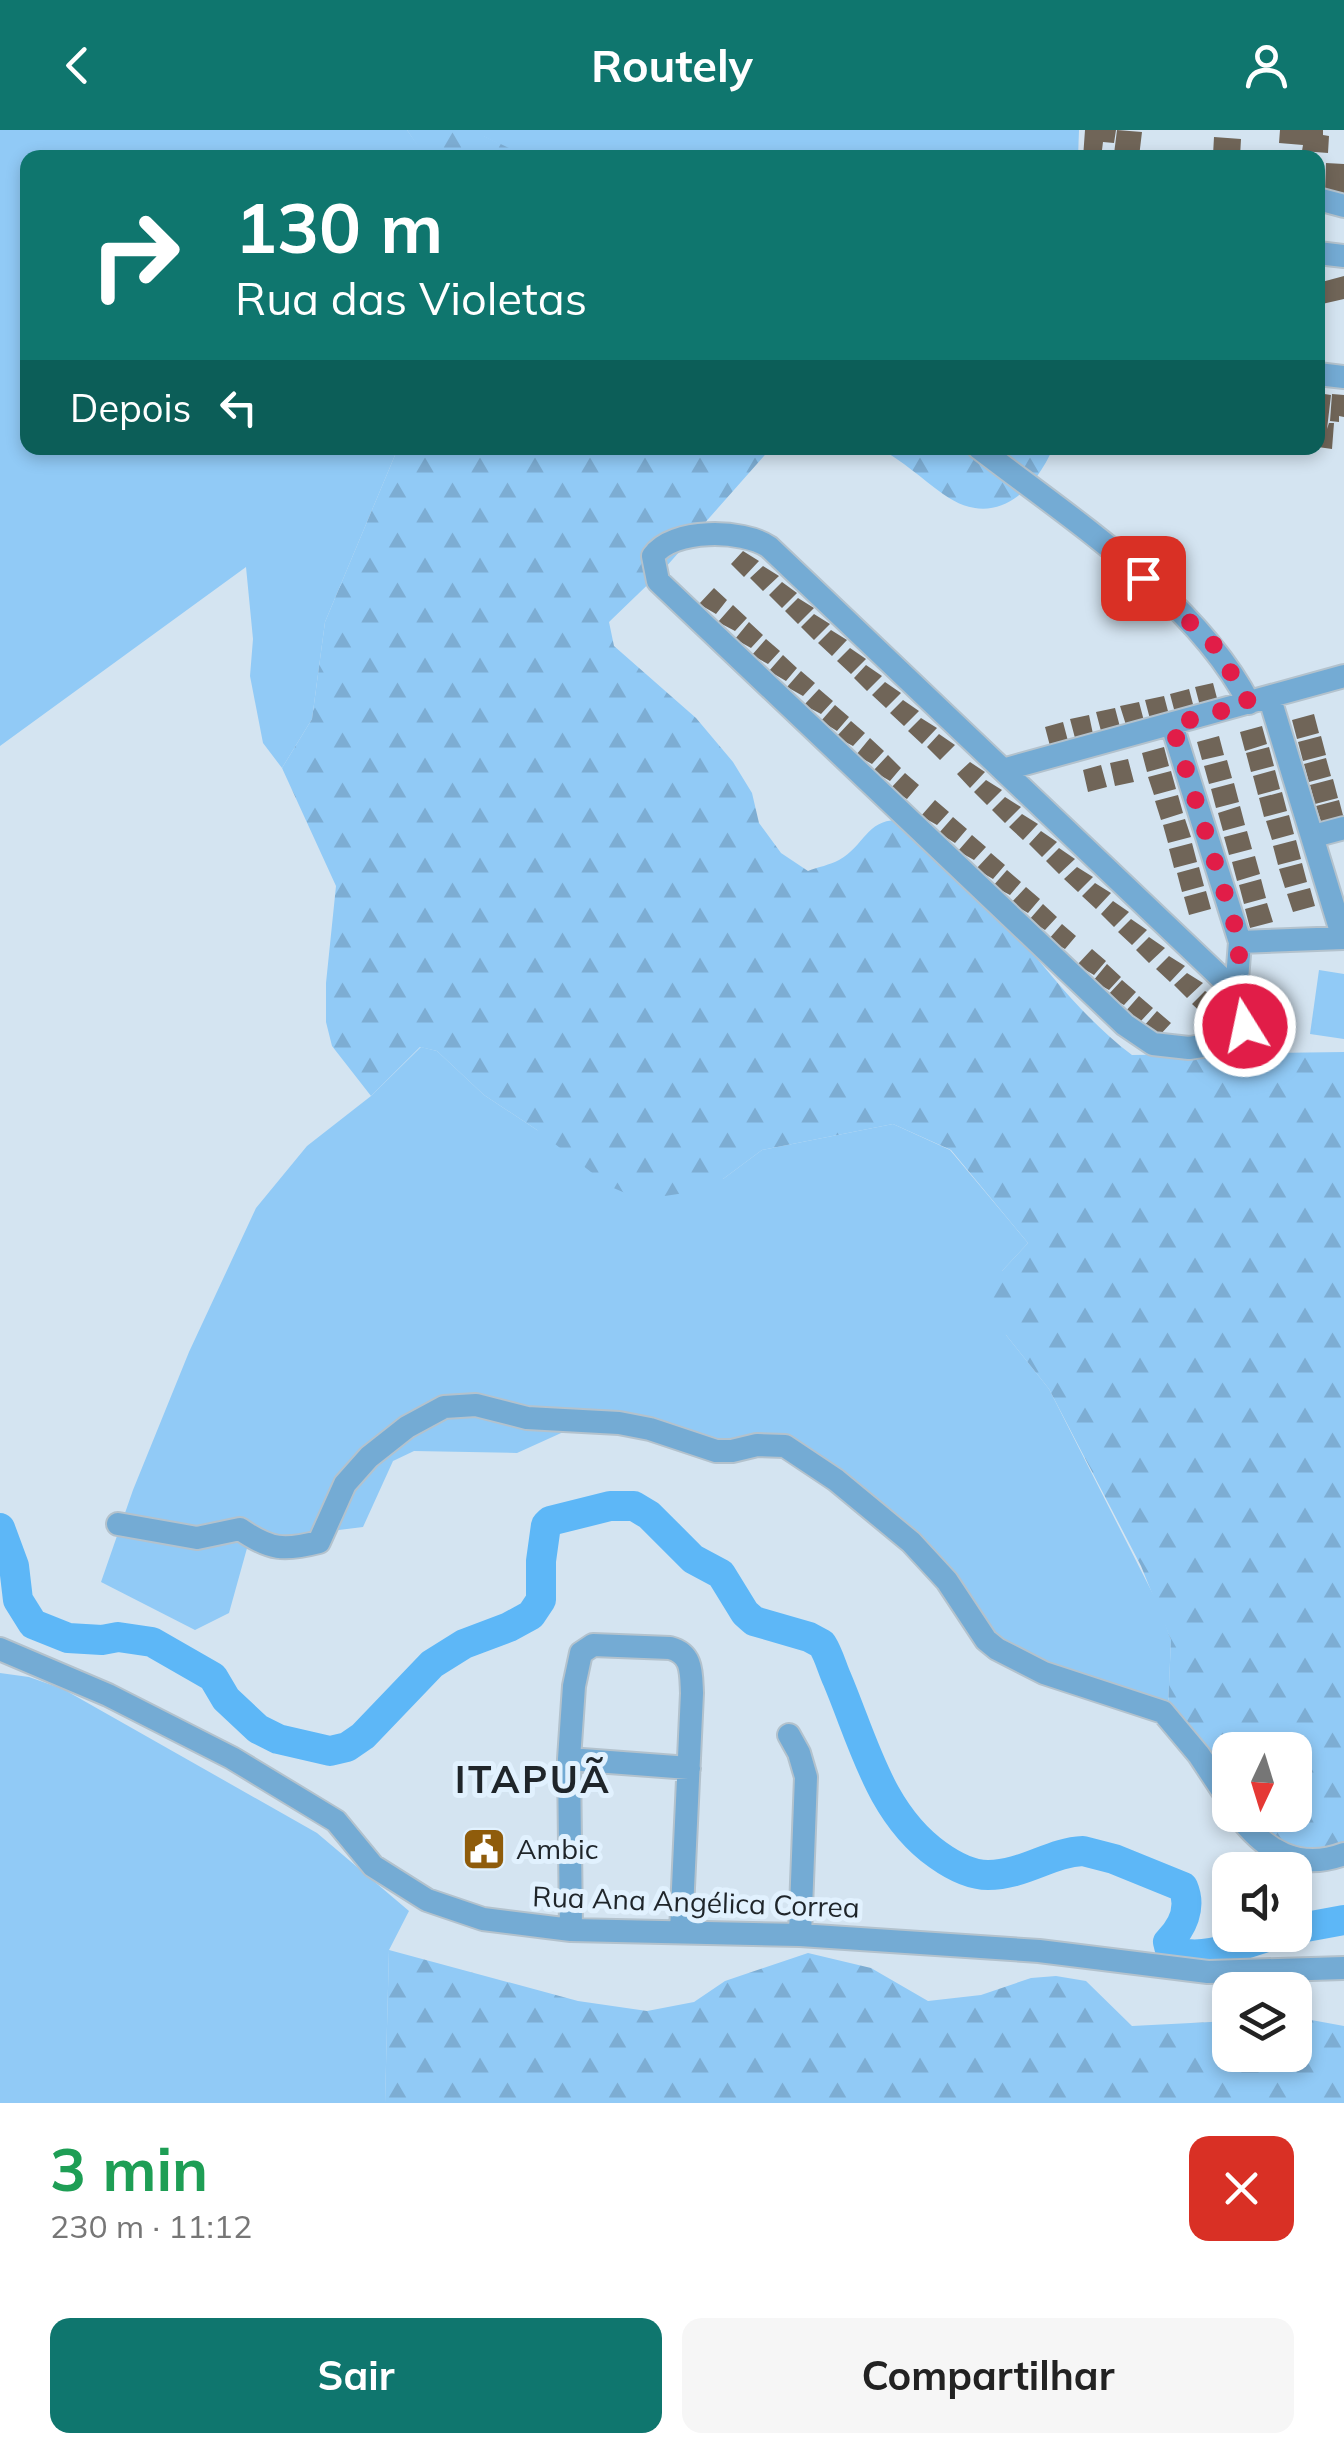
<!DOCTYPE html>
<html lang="pt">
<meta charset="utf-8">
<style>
body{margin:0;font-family:Mulish,sans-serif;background:#f6f6f6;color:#222;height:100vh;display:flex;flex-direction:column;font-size:38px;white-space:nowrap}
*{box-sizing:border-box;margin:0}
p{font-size:32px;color:#767676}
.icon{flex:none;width:55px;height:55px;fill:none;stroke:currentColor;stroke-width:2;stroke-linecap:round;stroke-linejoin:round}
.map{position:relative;height:1973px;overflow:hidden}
.panel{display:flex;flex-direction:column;background:#fff;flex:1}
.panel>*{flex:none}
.hud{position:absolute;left:20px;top:20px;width:1305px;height:305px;border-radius:20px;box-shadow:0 5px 15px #0003;background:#0f766e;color:#fff;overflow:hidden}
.needle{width:65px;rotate:184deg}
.fabs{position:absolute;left:1212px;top:1602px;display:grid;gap:20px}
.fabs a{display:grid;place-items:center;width:100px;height:100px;border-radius:20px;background:#fff;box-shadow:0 5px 15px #0003;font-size:50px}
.pin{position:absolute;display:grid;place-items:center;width:85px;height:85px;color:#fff;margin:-42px;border-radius:20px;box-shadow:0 5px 15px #0006}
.me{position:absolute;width:110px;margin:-55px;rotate:350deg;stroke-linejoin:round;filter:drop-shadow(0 0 8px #0008)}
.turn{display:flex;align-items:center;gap:35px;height:210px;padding:0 50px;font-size:45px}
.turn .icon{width:130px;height:130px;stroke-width:2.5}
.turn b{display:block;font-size:70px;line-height:85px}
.then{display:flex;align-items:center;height:95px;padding:0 50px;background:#0003;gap:20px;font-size:38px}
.round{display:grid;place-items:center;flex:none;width:105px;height:105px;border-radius:20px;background:#f6f6f6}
.headline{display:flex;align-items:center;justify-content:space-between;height:170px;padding:0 50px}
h1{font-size:60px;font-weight:700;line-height:75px;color:#1e9e55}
.button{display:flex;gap:20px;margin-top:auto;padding:20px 50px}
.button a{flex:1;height:115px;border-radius:20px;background:#0f766e;color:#fff;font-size:40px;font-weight:700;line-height:115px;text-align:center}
.button a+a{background:#f6f6f6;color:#222}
header{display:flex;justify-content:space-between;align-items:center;height:130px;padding:0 50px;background:#0f766e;color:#fff;font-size:45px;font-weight:700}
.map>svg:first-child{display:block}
.green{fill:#91caf6}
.forest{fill:url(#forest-firs)}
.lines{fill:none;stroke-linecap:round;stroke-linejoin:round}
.river{stroke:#5db7f7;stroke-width:30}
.building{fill:#706558}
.minor-casing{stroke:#b3c2cd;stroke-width:26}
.minor{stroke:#74abd4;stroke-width:22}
.route{stroke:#e11d48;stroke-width:18;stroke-dasharray:0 32.4}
.labels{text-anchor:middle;stroke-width:10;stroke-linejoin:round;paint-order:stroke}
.poi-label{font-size:28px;fill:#1f252a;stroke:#e1f1fe;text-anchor:start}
.street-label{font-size:28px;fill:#1f252a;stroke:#e1f1fe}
.district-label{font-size:38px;font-weight:bold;letter-spacing:2.5px;fill:#1f252a;stroke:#e1f1fe}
</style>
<header><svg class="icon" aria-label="back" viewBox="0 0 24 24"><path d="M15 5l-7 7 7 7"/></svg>Routely<svg class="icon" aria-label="person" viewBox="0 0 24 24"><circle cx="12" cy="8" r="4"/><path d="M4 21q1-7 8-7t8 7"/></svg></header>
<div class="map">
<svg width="1344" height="1973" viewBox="0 0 1344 1973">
<defs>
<pattern id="forest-firs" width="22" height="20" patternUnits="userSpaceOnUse" patternTransform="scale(2.5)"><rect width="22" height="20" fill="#91caf6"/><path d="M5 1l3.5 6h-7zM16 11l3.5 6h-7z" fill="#7dadd3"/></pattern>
</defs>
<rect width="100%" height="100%" fill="#d4e4f1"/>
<path class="green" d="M0,0H407L422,21L421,27L28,28V318H398L325,492L312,589L282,638L263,613L250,546L253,509L246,437L0,616Z
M484,0H1079L1078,28H528L483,6Z
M1319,840L1344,844V909L1310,904Z
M421,917L437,921L484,965L537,1000L723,1049L762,1020L893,994L950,1020L1028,1113L1002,1141L1006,1205L1049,1259L1158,1474L1171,1510L1168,1577L990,1525L961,1475L831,1354L791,1322L643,1299H570L517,1323L414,1321L393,1331L363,1397L249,1411L229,1483L195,1500L101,1452L133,1360L189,1222L256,1078L307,1016L371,966Z
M0,1543L29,1547L63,1559L317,1703L409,1781L389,1820L385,1973H0Z"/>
<path class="forest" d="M407,0H484V6L528,27H421V21Z
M398,318H771L665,438L609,492L614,516L696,588L733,632L752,663L759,693L781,723L808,741C818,737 830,735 839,730C867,714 867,685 906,691C934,718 963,744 989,772C1036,824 1076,883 1132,925L1344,922V1721L1266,1727L1236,1685H1295V1620H1230V1677L1168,1577L1171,1510L1141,1436L1049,1259L1006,1205L992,1181L990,1163L1002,1141L1028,1113L951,1020L893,994L762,1020L723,1049L698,1061L658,1067L632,1066L609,1056L537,1000L484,965L437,921L420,917L371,966L332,916L326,892V853L336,756L282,638L312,589L325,492Z
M879,318H1053C1033,364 993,400 943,364C921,348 903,331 879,318Z
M389,1820L578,1871L647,1881L694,1872L725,1851L808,1823L871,1838L928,1871L981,1865L1031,1848L1056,1846L1086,1851L1132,1896L1230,1891V1925H1295V1887L1344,1896V1973H385Z"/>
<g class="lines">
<path class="river" d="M0,1398L14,1436L18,1470L33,1494L68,1508L102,1510L118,1507L152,1512L213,1547L226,1569L258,1599L278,1609L330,1621L347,1617L363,1606L432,1534L464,1514L509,1497L531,1485L541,1470V1431L546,1395L550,1391L610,1376H634L649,1385L693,1429L721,1444L745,1483L754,1491L809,1507L822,1514C829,1525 832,1538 837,1549C864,1613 880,1684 938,1725C952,1735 970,1745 988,1745C1024,1745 1051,1722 1083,1721L1114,1729L1183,1757C1192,1778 1182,1798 1168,1812L1170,1820C1202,1833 1242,1814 1273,1805
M1295,1799L1344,1790"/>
</g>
<path class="building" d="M1085,0H1116L1114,13L1103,12L1101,28H1083Z
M1117,0L1142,2L1139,27L1114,24Z
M1280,0H1323V5L1329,6L1328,23L1302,21L1303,15L1279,13Z
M1214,7L1241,9L1240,27L1213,25Z
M1326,33L1344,34V63L1325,62Z
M1344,146V169L1322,174L1318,153Z
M1318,263L1331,265L1327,299L1329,293H1334L1332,319L1318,317Z
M1332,264L1344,265V287L1339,286V292L1330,291Z
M743,421L759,431L744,447L731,434Z
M763,436L779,446L763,461L750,448Z
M782,452L797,463L782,478L769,465Z
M714,458L727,470L716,484L699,474Z
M798,468L814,478L798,494L785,481Z
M733,475L747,488L735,501L718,492Z
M814,484L830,494L814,510L801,497Z
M749,492L763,505L751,518L735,509Z
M831,500L847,510L832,526L818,513Z
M766,509L780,521L768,534L752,525Z
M850,518L866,529L851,544L837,531Z
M783,525L797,538L786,551L769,541Z
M866,535L882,546L867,561L854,548Z
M801,541L815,553L803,566L787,557Z
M885,552L901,563L886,578L872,565Z
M1213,553L1218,572L1200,576L1195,557Z
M819,559L833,571L821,584L804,575Z
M1189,559L1194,578L1175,583L1170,564Z
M1164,566L1169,585L1150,589L1145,570Z
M903,570L919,581L904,596L890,583Z
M1139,572L1144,591L1126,595L1120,576Z
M835,575L849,587L837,601L821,591Z
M1115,578L1120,597L1101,601L1096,582Z
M1314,584L1319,603L1297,609L1292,590Z
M1089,585L1093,604L1075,608L1070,589Z
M921,588L937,598L922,614L908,601Z
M851,591L865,603L853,616L836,607Z
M1063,592L1068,611L1050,616L1045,597Z
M1262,596L1267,614L1245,621L1240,602Z
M939,604L955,615L940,630L927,617Z
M1219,606L1224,625L1202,630L1197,612Z
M1321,606L1326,625L1303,631L1298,612Z
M870,608L884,621L872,634L856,625Z
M1164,617L1169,636L1147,642L1142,623Z
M1269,617L1274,636L1251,642L1246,623Z
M888,625L901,638L890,651L873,641Z
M1326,628L1331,646L1309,652L1304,634Z
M1128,629L1134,652L1115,656L1110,633Z
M1227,630L1232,648L1209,654L1204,636Z
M970,632L985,642L970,658L957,644Z
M1101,635L1107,657L1088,662L1083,640Z
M1275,640L1280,659L1258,665L1253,646Z
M1171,641L1176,659L1154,665L1148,647Z
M905,643L919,655L907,669L890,659Z
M1333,649L1338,668L1315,674L1310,655Z
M986,650L1002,660L987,675L974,662Z
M1234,653L1239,672L1216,678L1211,659Z
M1282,662L1287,681L1264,687L1259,668Z
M1178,665L1183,683L1161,690L1155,671Z
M1005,667L1021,677L1005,693L992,680Z
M935,670L949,682L937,695L921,686Z
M1339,670L1344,689L1322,695L1316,676Z
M1240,676L1245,695L1223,701L1218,683Z
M1022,684L1038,694L1023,710L1009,697Z
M1289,685L1294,704L1272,710L1266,691Z
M953,687L967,699L955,713L939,703Z
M1185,689L1191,707L1168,713L1163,695Z
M1041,701L1057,712L1042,727L1029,714Z
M1247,701L1252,719L1229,725L1224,707Z
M972,705L986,717L974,730L958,721Z
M1296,710L1301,729L1278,735L1273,716Z
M1192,713L1197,732L1174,738L1169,719Z
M1059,718L1075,729L1059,744L1046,731Z
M991,723L1005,735L993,749L976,739Z
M1255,726L1260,744L1237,751L1232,732Z
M1302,733L1307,752L1285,758L1279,739Z
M1077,737L1093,747L1078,762L1064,749Z
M1199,737L1204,756L1182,762L1177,743Z
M1007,740L1021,752L1010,765L993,756Z
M1261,749L1266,768L1244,774L1239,755Z
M1095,753L1111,763L1096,779L1082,766Z
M1026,757L1040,769L1028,783L1011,773Z
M1310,758L1315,776L1293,782L1287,764Z
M1206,761L1211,779L1189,785L1184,767Z
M1113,771L1129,782L1114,797L1101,784Z
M1267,773L1273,792L1250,798L1245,779Z
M1043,774L1057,787L1045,800L1029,790Z
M1131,789L1147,800L1132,815L1118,802Z
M1062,794L1076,806L1065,819L1048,810Z
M1149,807L1165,818L1149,833L1136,820Z
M1092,819L1106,831L1094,845L1077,835Z
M1169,826L1185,836L1170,852L1156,839Z
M1107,834L1121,847L1109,860L1093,851Z
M1187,843L1203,853L1187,868L1174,855Z
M1122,850L1136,862L1124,875L1107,866Z
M1205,861L1221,871L1206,887L1192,874Z
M1139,866L1153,878L1141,891L1125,882Z
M1157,881L1171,893L1159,906L1143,897Z
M1216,883L1232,894L1217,909L1204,896Z"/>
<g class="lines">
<g class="minor-casing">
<path id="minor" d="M1318,69L1344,76
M1318,123L1344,126
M1318,244L1344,247
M979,318C1070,388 1196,470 1249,573
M1270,569L1343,808
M1172,595L1240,812L1236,862L1245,878L1247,889L1240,907L1229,912L1189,918L1153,914L1125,895L658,451L653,426C672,398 743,399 769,417L1236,862
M1006,639L1344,546
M1314,706L1344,698
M1240,812L1344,808
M118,1394L197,1408L240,1399C270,1420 284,1421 319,1412L345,1354L369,1327L407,1297L444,1277L476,1275L527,1288L619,1293L650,1299L716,1321H732L757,1315L785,1316L836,1350L911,1412L947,1451L986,1510L997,1519L1044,1543L1163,1582L1199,1625L1230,1672
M0,1519L108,1565L232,1628L336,1691L373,1736L427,1770L483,1789L571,1800L800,1805L1039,1821L1208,1842L1344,1838
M789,1605L799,1623L806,1647L800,1805
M569,1629L689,1638
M1238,1685C1265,1721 1299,1741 1344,1724
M571,1800L569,1629L574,1556L581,1523L593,1515L670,1518C693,1524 691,1543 692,1563L681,1801"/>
</g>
<use href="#minor" class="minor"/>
</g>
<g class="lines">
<path class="route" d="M1143,448L1215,516L1249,573L1172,595L1240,812L1236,862L1245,878V896"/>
</g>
<defs>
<g id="civic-square" transform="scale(2.25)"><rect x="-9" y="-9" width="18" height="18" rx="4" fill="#8f5c0b" stroke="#e1f1fe"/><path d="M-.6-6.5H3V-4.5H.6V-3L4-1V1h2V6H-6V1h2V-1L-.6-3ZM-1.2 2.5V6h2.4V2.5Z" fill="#fff"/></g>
</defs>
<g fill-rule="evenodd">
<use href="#civic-square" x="484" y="1719"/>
</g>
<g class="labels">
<g class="poi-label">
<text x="516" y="1729">Ambic</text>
</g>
<g class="street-label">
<text transform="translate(696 1772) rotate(2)" y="10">Rua Ana Angélica Correa</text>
</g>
<g class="district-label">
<text x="533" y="1663">ITAPUÃ</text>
</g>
</g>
</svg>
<div class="fabs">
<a><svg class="needle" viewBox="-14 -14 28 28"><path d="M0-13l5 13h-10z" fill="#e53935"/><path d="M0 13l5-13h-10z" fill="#767676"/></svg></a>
<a><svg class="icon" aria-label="sound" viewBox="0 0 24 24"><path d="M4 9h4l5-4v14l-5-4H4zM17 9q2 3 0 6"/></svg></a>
<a><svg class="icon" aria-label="layers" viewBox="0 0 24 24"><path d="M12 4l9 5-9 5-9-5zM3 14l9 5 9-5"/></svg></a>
</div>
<div class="pin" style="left:1143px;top:448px;background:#d93025"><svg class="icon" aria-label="arrive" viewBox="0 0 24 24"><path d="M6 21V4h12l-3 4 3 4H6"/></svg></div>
<svg class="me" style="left:1245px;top:896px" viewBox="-20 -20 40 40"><circle r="17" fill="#e11d48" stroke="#fff" stroke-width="3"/><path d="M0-11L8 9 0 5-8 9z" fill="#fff"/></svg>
<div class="hud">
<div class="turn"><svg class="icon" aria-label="right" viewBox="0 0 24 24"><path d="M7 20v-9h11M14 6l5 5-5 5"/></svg><div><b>130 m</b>Rua das Violetas</div></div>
<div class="then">Depois<svg class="icon" aria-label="left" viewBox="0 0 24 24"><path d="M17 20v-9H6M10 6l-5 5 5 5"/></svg></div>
</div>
</div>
<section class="panel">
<div class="headline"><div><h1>3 min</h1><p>230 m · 11:12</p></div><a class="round" style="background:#d93025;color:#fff"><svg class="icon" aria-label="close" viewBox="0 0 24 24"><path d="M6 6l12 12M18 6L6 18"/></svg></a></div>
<div class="button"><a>Sair</a><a>Compartilhar</a></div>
</section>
